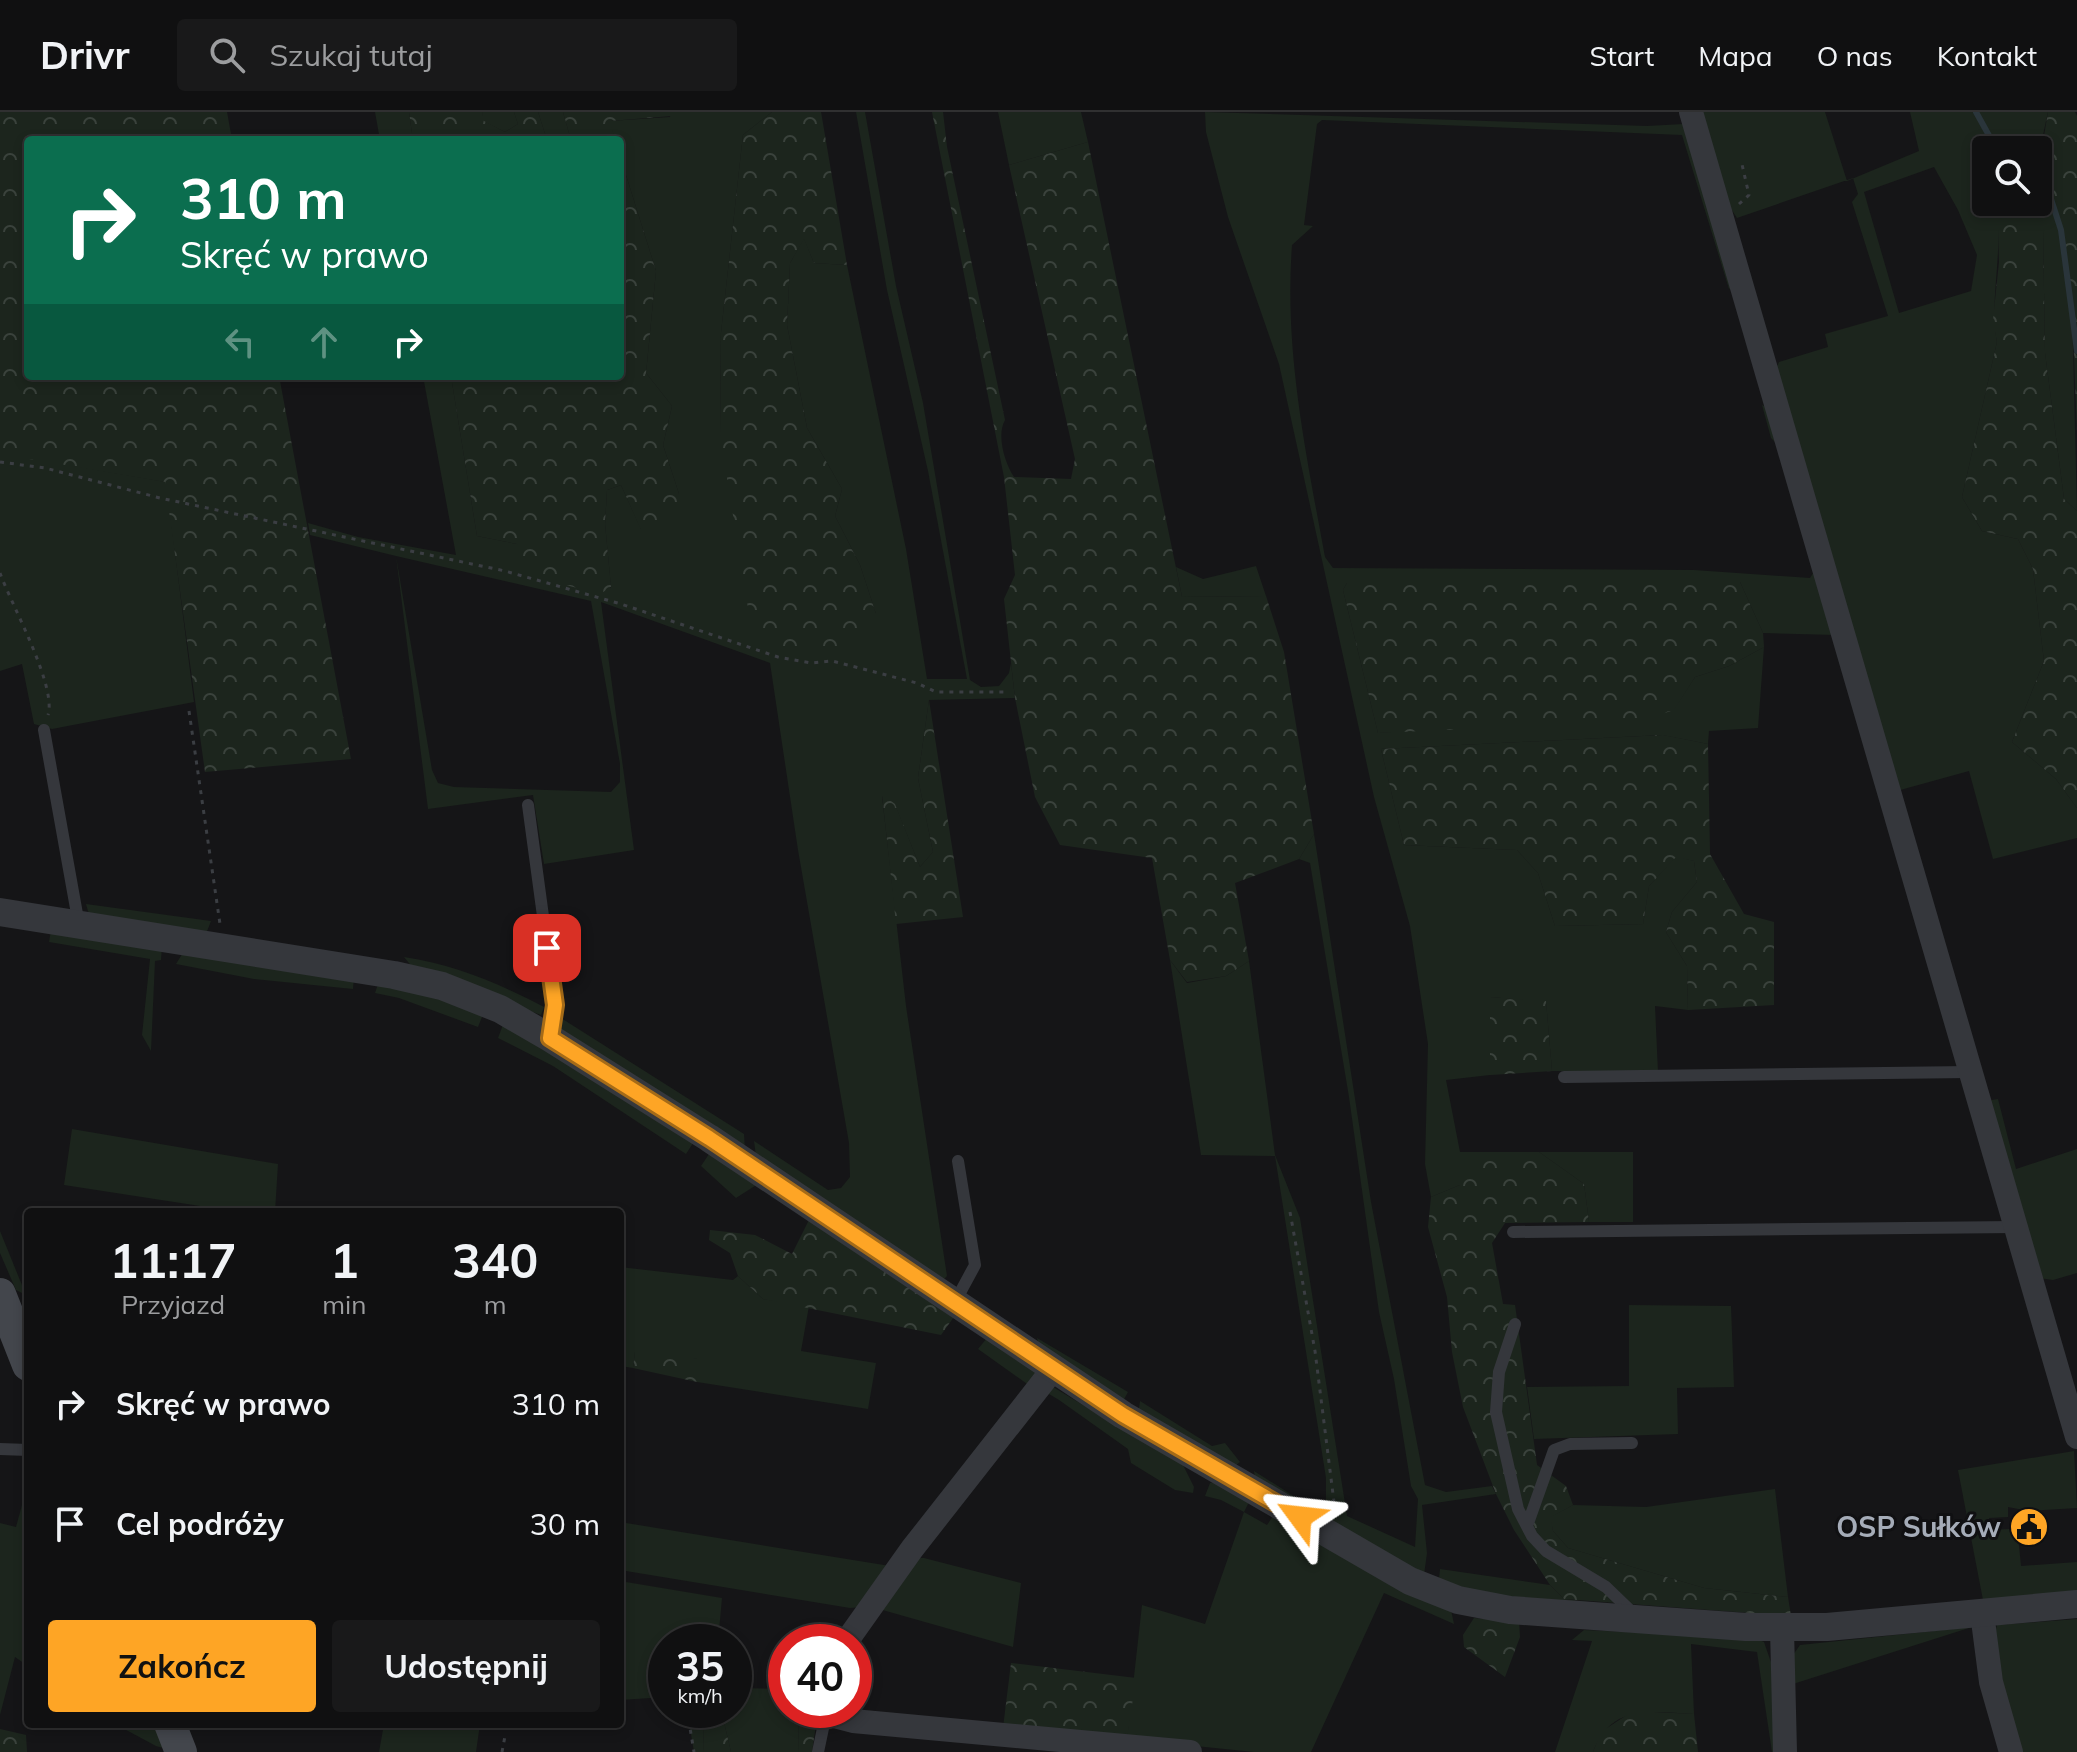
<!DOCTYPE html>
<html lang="pl">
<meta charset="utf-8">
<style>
body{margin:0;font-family:Mulish,sans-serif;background:#19191a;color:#f1f3f6;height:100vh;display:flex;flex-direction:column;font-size:30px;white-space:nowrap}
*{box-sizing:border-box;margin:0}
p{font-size:26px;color:#9c9d9f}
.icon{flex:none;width:44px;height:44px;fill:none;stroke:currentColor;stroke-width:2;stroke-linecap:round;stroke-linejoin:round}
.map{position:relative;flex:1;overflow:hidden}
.sheet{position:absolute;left:24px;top:1096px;width:600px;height:520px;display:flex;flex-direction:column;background:#101011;border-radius:8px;box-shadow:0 4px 12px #0003,0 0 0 2px #303031}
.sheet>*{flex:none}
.hud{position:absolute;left:24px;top:24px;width:600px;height:244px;border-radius:8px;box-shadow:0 4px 12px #0003,0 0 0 2px #303031;background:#0b6e4f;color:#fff;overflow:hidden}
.fabs{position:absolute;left:1972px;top:24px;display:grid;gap:16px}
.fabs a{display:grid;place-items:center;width:80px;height:80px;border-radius:8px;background:#101011;box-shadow:0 4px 12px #0003,0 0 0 2px #303031;font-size:40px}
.speed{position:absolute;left:648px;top:1512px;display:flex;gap:16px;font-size:40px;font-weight:700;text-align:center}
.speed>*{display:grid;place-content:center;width:104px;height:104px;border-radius:50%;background:#101011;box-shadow:0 4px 12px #0003,0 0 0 2px #303031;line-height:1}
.speed small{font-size:20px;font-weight:400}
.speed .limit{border:12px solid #d22;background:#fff;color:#111}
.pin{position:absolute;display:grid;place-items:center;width:68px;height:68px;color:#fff;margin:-34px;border-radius:16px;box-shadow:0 4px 12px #0006}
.me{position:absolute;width:88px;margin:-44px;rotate:300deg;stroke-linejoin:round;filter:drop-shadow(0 0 6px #0008)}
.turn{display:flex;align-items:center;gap:28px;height:168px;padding:0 24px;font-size:36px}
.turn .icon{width:104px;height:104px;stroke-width:2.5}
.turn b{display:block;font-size:56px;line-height:68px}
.lanes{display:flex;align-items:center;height:76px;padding:0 24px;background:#0003;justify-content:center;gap:40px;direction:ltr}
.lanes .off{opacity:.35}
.eta{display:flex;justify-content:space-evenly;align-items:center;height:136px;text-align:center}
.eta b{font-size:48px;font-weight:700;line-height:56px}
.primary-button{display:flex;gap:16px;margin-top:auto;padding:16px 24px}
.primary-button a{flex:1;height:92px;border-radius:8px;background:#fea525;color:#111;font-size:32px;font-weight:700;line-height:92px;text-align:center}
.primary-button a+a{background:#19191a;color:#f1f3f6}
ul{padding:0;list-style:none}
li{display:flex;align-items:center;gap:24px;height:120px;padding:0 24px}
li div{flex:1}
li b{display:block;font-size:30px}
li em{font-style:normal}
header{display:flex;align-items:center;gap:48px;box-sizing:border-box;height:112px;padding:0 40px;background:#101011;border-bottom:2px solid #303031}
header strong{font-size:38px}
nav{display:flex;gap:44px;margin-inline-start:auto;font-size:28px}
.search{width:560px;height:72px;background:#19191a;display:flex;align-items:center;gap:20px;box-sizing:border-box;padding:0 28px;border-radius:8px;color:#9c9d9f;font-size:30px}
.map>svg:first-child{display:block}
.green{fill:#1c251d;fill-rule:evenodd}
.forest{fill:url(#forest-crowns)}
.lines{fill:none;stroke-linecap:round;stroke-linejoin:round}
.stream{stroke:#2a353b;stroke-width:6}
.path{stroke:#3b3e43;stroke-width:3;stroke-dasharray:4 6;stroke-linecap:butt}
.service{stroke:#35373c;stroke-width:12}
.minor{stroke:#35373c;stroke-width:24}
.tertiary{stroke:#35373c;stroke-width:28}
.secondary{stroke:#43464c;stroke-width:32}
.route-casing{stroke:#a56b18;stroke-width:20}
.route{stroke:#fea525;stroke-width:14}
.labels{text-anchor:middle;stroke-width:6;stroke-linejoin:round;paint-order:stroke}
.poi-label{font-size:28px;font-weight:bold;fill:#a5acb8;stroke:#101012;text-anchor:end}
</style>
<header>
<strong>Drivr</strong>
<div class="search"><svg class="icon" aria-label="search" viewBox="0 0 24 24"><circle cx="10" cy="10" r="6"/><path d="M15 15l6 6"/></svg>Szukaj tutaj</div>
<nav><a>Start</a><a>Mapa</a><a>O nas</a><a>Kontakt</a></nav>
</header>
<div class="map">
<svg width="2077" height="1640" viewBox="0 0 2077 1640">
<defs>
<pattern id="forest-crowns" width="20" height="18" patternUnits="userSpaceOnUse" patternTransform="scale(2)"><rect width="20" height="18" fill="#1c251d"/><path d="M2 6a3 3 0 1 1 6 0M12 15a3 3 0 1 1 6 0" fill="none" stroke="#3a423c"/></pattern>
</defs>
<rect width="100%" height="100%" fill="#151517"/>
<path class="green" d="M375,0H409L413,28H380Z
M482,0H514L518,12L505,20L483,9Z
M538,0H563L571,28H547Z
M671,0H772L743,23L721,221L720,323L876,502L860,453L835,404L842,377L807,316L787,213L790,151L804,126L814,151L847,153L906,437L927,567H967L928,359L887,178L856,0H865L896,174L923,291L970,568L981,575L999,574L1009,561L1011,551L1015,586L929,588L918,666L933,740L920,755L895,693L882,684L906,894L947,1164L942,1169L756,1044L754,1029L828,1078L841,1076L850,1065L849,1031L798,738L770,551L601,490L634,738L544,752L533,683L428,697L396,444L310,423L308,411L358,425L456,443L423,264H451L477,424L517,432L611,476L605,412L607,378L621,373L641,417L679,382L663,333L672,294L646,261L656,159L620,44V28H615L609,9L670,5ZM396,444L591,489L620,652V670L611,680L454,675L438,671L432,658Z
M998,0H1081L1088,30L1009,53Z
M1205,0L1647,14L1684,12L1733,175L1729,177L1682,23L1322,8L1317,12L1304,113L1313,114L1292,133C1284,239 1306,341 1325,445L1333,456L1694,458L1810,466L1815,458L1780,335L1771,326L1762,293L1770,297L1836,523L1763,521L1740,470L1347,471L1343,478L1378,621L1674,597L1695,565L1729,554L1764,535L1758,616L1709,619L1708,632L1662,623L1381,637L1404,733L1517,738L1538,761L1555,814L1643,812L1649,774L1676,744L1694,749L1697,770L1672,800L1666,820L1687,854L1688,898L1655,894L1658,960L1552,959L1546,890L1491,885L1490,963L1446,968L1460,1040V1073L1431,1085L1425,1052L1428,932L1410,814L1374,685L1279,252L1228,105L1206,20Z
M1699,0H1825L1847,69L1919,39L1910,0H2048L2038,46V38H1986V90H2038V60L2063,116L2072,194L2077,399L2064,387L2045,241L2043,119L1998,117C2000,155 1990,193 1997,230L1962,385L1982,419L2018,427L2033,457L2044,549L2012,630L2056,667L2077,696V726L1993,747L1969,659L1893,680L1775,259L1779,250L1828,235L1825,222L1888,204L1852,90L1858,82L1853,66L1737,106L1724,86ZM1934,55L1958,98L1977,143L1971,179L1899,201L1864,80Z
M0,341L166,370L194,590L52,617L34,612L22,552L0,559Z
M1256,454L1266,484L1182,485L1176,455L1203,467Z
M1314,722L1371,1090L1425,1373L1446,1380L1492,1374L1496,1382L1422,1393L1427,1441L1424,1463L1255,1366L1254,1359L1322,1402L1326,1394V1366L1275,1044L1201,1043L1170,848L1187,871L1226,864L1249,849L1275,1043L1300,1106L1347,1404L1415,1435L1418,1387L1411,1374L1394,1267L1379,1200L1349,985L1310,751L1299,747Z
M86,792L211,809L206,822L90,806Z
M51,818L162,835L161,848L155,849L151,939L142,923L150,847L49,830Z
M184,839L354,865L353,877L254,867L176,852Z
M404,845C456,853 498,871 544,895L541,903L413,856Z
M379,869L484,900L478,915L399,886L375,881Z
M561,906L744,1022L745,1038L558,915Z
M504,910L695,1028L686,1042L553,954L498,926Z
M1998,987L2016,1057L2077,1037V1161L2053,1168L2039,1166L1986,989Z
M72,1017L278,1052L275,1100H239L64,1073Z
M711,1039L761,1070L736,1086L701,1054Z
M1539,1040H1633V1110H1589L1584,1072Z
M0,1119L26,1183L16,1178L0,1141Z
M620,1155L733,1168L738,1164L763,1187L809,1194L801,1239L876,1251L868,1297L697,1270V1247L635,1240L633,1256L620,1254Z
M1629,1193L1731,1194L1734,1275L1677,1276L1678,1322L1534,1327L1527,1275L1629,1274Z
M987,1226L1035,1257L1036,1263L1030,1274L978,1237Z
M1037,1226L1128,1280L1121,1293L1039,1234Z
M1053,1275L1183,1353L1194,1375L1193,1381L1175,1378L1131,1351L1128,1337L1059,1288L1049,1282L1037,1288Z
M1140,1289L1212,1334L1225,1331L1240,1350L1231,1357L1138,1304Z
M2074,1339L2077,1396L2029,1399L2008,1395V1405L1989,1406L1990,1418L2009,1417L2018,1423L2021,1454L2077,1450V1479L1983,1488L1958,1358Z
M1215,1370L1249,1390L1244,1400L1267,1413L1275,1401L1451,1498L1454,1512L1384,1481L1311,1640H1254L1127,1627L1142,1493L1205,1512L1244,1400L1221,1388L1205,1384L1210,1371Z
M28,1371V1554L15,1545L0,1603V1411L16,1415Z
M1775,1377L1788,1485L1704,1476L1568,1436L1553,1419L1550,1405L1573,1393L1646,1395Z
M620,1410L890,1454L862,1495L850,1496L620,1458Z
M914,1446H924L1021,1471L1013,1535L879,1497Z
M1440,1457L1550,1473L1564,1487L1598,1491L1473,1482L1439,1467Z
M620,1469L722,1486L718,1530H666V1585L620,1588Z
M2077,1507V1640H2018L1992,1535L1997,1513Z
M1972,1515L1793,1572V1543L1800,1533Z
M1584,1518L1754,1526L1764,1530L1775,1562L1780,1640H1772L1757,1540L1691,1532L1694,1602C1650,1600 1612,1591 1593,1640H1555L1592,1529L1572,1528Z
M734,1576L786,1577V1598H798L799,1640H731L723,1606L703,1609L704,1640H694L687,1598H734Z
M115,1612H154L163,1636L156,1634Z
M384,1612H480L476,1640H379Z"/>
<path class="forest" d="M0,0H227L232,28H28V264H279L351,647L205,660L165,370L0,342Z
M409,0H482L484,9L505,20L518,12L514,0H538L547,28H413Z
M563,0H671V4L610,9L615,28H571Z
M772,0H821L847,153L814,151L804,127L790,151L787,213L807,316L842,377L835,404L860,453L876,502L869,519L834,539L795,541L762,534L751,515L720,323L721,221L743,23Z
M932,0H943L947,35L1005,308C996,323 1005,352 1014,365L1071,367L1075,347L1009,53L1088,30L1182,485L1266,484L1284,540L1314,722L1299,747L1235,771L1249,849L1226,864L1187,870L1170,848L1152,746L1060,733L1035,685L1015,586L1004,487L1015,463L1004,365Z
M2048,0H2075L2077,4V320L2072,194L2063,116L2038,60Z
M620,44L656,159L646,261L672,294L663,333L679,382L675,411L656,422L641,418L621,373L607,378L605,412L611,475L600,482L524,462L517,432L477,424L451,264H620Z
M2006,99L2026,100L2043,119L2045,241L2064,387L2077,399V696L2056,667L2012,630L2044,549L2033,457L2018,427L1982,419L1962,385L1997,230L1993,208L1999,150L1998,117Z
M1393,463L1740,470L1763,521L1764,535L1729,554L1695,565L1674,598L1640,609L1378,621L1343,478L1347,471Z
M929,588L963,805L896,812L882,682L895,692L920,755L933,740L918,666Z
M1663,623L1708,632L1710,742L1744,802L1774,810V893L1688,898L1687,854L1666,820L1672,800L1697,770L1694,749L1676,745L1649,774L1643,812L1555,814L1538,761L1517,738L1404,733L1381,637Z
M1490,885L1546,889L1552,959L1490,963Z
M1460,1040H1539L1584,1072L1589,1110L1505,1111L1492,1131L1503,1192L1515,1193L1537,1353L1566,1374L1573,1393L1551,1405L1553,1419L1568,1436L1704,1476L1788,1485L1791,1504L1564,1487L1550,1473L1514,1418L1496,1382L1463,1295L1452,1240L1447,1185L1428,1115L1431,1085L1460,1073Z
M811,1104L956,1202L941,1223L763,1187L738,1164L730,1141L709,1128L710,1118L755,1123L792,1142Z
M654,1236L697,1247V1270L633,1256L635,1240Z
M1474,1506L1519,1510L1520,1525L1505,1565L1464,1535L1463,1523Z
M1011,1551L1136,1566L1127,1627L1003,1616Z
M798,1598H818L812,1640H799Z
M1633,1599L1694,1602L1698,1640H1593L1601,1620Z
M716,1604L723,1606L731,1640H704L703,1609Z
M0,1617L26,1623L27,1640H0Z"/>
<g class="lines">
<path class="stream" d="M1976,0L1997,38
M2038,76L2050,84L2061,118L2077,239"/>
<path class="path" d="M1739,92L1749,83L1741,48
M0,350L45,356L160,386L505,459L621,492L778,545L811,551L832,549L917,571L936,580H1006
M0,461C11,492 57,574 48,603
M189,599L220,812
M1290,1100L1315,1239L1335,1398
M687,1598L694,1640
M502,1640L505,1624"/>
<path class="service" d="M44,618L79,813
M528,693L555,893L550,926
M1564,965L1970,960
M1513,1120L2016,1115
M955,1190L975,1153L958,1049
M1515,1212L1499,1260L1496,1300L1518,1397L1532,1424L1546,1439L1606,1475L1635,1503
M0,1337L28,1338
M1527,1414L1554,1338L1570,1332L1632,1331
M818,1640L826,1602"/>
<path class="minor" d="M1691,0L2077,1325
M1982,1501L1991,1570L2011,1640
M1782,1517L1785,1640
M846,1530L912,1437L1054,1256
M825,1598L826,1602L853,1609L1190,1640"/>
<path class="tertiary" d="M0,800L394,863L442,874L500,897L550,926L709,1026L1123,1303L1410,1469L1458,1488L1510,1498L1746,1515H1827L2077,1492"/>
<path class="secondary" d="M0,1182L28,1253
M170,1612L181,1640"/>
</g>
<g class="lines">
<g class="route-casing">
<path id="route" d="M547,836L555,893L550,926L709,1026L1123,1303L1300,1405"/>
</g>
<use href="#route" class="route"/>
</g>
<defs>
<g id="civic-disc" transform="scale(2)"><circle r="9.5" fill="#fea525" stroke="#101012"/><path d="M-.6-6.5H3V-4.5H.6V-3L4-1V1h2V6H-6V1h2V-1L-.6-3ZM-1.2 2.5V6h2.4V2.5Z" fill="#111"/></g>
</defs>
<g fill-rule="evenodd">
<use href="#civic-disc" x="2029" y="1415"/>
</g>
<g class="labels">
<g class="poi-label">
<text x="2001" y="1425">OSP Sułków</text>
</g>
</g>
</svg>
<div class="fabs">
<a><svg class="icon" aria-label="search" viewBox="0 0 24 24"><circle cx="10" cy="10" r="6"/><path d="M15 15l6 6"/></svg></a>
</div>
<div class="speed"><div>35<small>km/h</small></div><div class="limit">40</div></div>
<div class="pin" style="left:547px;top:836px;background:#d93025"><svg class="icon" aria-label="arrive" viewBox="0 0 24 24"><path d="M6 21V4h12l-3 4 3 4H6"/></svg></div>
<svg class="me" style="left:1300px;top:1405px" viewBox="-20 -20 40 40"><path d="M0-17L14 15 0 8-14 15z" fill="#fea525" stroke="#fff" stroke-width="4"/></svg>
<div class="hud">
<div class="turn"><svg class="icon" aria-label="right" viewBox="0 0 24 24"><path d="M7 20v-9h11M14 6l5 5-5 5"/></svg><div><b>310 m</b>Skręć w prawo</div></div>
<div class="lanes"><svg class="icon off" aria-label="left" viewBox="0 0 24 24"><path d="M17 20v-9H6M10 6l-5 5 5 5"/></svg><svg class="icon off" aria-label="ahead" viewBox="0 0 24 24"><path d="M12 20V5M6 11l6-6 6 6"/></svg><svg class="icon" aria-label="right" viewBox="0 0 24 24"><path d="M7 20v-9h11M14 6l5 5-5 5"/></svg></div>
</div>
<section class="sheet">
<div class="eta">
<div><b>11:17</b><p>Przyjazd</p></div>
<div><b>1</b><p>min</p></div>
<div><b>340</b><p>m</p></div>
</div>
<ul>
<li><svg class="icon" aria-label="right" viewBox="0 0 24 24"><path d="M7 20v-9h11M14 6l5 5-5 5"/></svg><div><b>Skręć w prawo</b></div><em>310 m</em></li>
<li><svg class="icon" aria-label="arrive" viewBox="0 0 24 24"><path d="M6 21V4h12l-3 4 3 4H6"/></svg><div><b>Cel podróży</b></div><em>30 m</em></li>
</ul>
<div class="primary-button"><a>Zakończ</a><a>Udostępnij</a></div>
</section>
</div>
